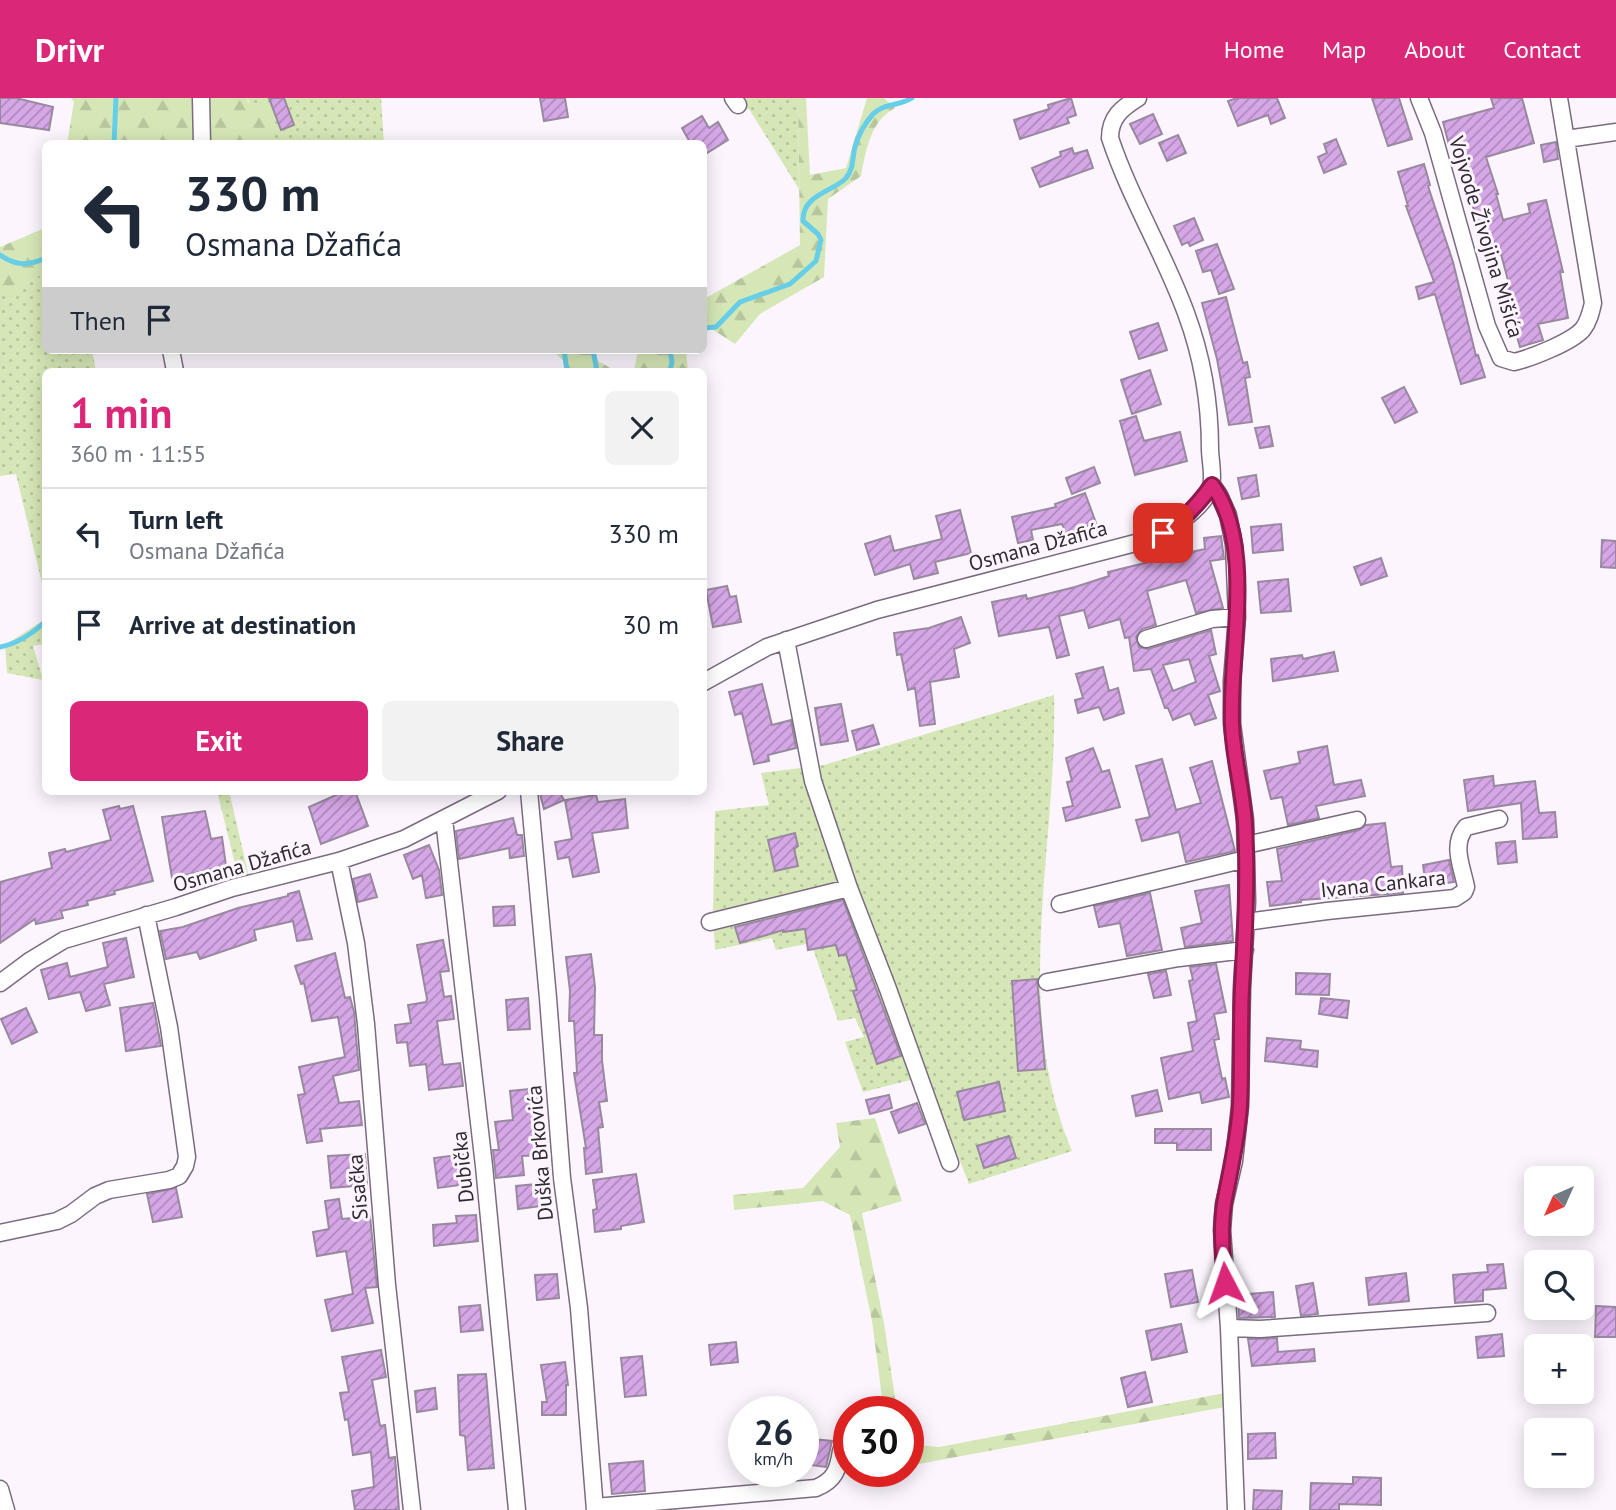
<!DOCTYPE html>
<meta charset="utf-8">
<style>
body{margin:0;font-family:"PT Sans",sans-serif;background:#f2f2f3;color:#1f2937;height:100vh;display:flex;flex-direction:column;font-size:26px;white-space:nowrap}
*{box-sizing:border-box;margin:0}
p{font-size:23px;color:#747a83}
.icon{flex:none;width:38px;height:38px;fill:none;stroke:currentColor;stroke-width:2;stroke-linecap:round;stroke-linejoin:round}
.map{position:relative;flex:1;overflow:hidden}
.details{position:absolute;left:42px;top:270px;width:665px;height:427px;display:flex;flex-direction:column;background:#fff;border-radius:10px;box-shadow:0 4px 18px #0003}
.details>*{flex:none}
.guide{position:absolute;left:42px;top:42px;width:665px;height:214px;border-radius:10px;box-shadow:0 4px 18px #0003;background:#fff;color:#1f2937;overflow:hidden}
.needle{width:46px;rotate:225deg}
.controls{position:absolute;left:1524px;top:1068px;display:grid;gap:14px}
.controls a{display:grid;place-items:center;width:70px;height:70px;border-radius:10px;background:#fff;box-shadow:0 4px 18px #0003;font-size:35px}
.speed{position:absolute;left:728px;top:1298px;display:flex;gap:14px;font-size:35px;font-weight:700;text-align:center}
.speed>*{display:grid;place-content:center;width:91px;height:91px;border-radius:50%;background:#fff;box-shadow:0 4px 18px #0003;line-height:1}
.speed small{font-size:18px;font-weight:400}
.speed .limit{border:10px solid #d22;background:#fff;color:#111}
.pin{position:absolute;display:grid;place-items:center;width:60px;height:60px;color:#fff;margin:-30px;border-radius:14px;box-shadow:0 4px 10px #0006}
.me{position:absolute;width:77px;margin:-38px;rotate:356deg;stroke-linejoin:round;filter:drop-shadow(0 0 5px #0008)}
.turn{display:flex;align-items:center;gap:24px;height:147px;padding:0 28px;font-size:32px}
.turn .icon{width:91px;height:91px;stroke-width:2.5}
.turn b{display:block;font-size:49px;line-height:60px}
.then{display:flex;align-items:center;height:66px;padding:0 28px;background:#0003;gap:14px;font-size:26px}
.round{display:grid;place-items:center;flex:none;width:74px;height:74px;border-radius:10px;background:#f2f2f3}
.summary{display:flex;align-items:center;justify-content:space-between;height:119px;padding:0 28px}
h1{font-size:42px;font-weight:600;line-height:52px;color:#db2777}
.primary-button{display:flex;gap:14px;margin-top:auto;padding:14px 28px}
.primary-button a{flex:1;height:80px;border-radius:10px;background:#db2777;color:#fff;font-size:28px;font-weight:600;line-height:80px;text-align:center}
.primary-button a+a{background:#f2f2f3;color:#1f2937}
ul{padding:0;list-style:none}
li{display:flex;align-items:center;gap:21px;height:91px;padding:0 28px;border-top:2px solid #e0e1e3}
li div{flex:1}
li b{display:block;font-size:26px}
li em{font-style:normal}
header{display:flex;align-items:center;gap:42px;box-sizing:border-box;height:98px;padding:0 35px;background:#db2777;color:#fff}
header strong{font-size:33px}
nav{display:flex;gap:38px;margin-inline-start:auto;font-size:24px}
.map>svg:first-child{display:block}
.grass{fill:url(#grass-dots)}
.forest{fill:url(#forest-firs)}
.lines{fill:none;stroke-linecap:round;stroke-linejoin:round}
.stream{stroke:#66cee8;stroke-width:5}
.building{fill:url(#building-hatch);stroke:#99899f;stroke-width:2;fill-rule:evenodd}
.minor-casing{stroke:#7b6b81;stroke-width:19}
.minor{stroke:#fff;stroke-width:16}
.route-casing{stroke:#8e194d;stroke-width:18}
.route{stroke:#db2777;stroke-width:12}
.labels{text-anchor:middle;stroke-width:6;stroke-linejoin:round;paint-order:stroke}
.street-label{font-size:21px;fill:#312a34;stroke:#fcf5fe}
</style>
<header>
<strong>Drivr</strong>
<nav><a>Home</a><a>Map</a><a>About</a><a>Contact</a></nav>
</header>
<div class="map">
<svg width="1616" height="1412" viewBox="0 0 1616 1412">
<defs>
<pattern id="grass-dots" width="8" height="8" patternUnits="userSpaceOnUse" patternTransform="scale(1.75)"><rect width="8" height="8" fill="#d5e7b6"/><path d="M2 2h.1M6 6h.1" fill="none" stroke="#b7c69d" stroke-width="1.8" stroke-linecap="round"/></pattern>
<pattern id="forest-firs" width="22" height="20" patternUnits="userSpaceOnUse" patternTransform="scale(1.75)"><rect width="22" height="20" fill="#d5e7b6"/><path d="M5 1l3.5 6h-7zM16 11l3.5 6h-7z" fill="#b7c69d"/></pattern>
<pattern id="building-hatch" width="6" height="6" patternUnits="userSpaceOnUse" patternTransform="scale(1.75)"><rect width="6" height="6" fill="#d6a7e7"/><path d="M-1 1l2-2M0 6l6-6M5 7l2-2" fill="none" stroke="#ae88bc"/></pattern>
</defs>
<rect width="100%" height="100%" fill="#fcf5fe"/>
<path class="grass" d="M247,0H381L384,45H273Z
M737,0H798L799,91L749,11L744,12Z
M45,174L46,252H92L96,273H46L45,498L16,376L0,378V194L7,197Z
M45,521V546L33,548L43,582L7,575L5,547Z
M1054,597C1058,748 1010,908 1072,1053L969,1086L927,978L863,994L845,944L864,939L855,920L838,923L811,845L776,852L772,840L715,852L713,818L715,713L769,707L761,675L824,667Z
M217,693H229L249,779L239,782Z"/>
<path class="forest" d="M71,0H247L248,4L273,7V45L67,46L74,4Z
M798,0H806L810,77L846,70L867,0H884L895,10C870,23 866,53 861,78L828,101L824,179L760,216L735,246L704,226V201L800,147Z
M45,130V174L6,198L0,194V149Z
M552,252H594L598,263L616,273H567V266Z
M638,252H686L688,273H634Z
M875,1020L902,1103L862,1115L884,1225L897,1314H884L872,1223L850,1117L823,1103L734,1112L733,1097L803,1090L840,1049L836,1025Z
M1225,1295V1309L908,1368V1346L939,1349Z"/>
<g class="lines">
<path class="stream" d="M114,46L116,0
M0,157C16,168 28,168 46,160
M704,230L716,229L740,204L790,186L816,163L821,142L818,136L803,123C802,96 835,93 846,80C854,71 852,60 855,49C858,38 865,25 873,16C884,5 900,8 912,0
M564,252L567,273
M593,252L597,273
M670,273L672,264L670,252
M0,549C17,546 33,535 46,523"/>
</g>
<path class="building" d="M0,0H16L53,9L49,32L0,25Z
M269,0H284L294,27L281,32Z
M540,0H565L568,19L544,23Z
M1071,0L1076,17L1067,20L1069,25L1020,41L1014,22L1049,11L1048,7Z
M1237,0H1277L1285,20L1271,26L1268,17L1238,28L1228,3Z
M1372,0H1399L1412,41L1388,48Z
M1491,0H1522L1534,45L1486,59L1498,96H1496L1503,122L1530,115L1528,106L1546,102L1563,174H1560L1568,220L1538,226L1543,242L1520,249L1509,212L1505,213L1499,193L1510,190L1501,156L1487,160L1467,88L1453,46L1449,47L1443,24L1494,10Z
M1153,16L1162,36L1140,46L1130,26Z
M702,18L709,30L718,24L728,42L704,57V46H691L682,30Z
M1178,37L1186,55L1167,63L1159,45Z
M1336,41L1346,66L1324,75L1318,59L1327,55L1324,46Z
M1556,44L1558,61L1544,64L1541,47Z
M1072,50L1074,56L1087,52L1093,70L1040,89L1032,70L1061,58L1060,54Z
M1424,66L1430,87L1428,88L1453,164L1476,258L1478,257L1485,279L1461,286L1435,196L1419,201L1416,189L1434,184L1406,108H1408L1398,74Z
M1194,120L1203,142L1190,148L1188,144L1182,147L1174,128Z
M1217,146L1234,191L1219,196L1211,172L1203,174L1196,153Z
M1226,199L1243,265L1247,264L1250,279L1245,280L1252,324L1229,327L1217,261L1202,205Z
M1158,225L1167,252L1139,261L1130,234Z
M1150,272L1161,306L1132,316L1121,282Z
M1404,289L1417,314L1395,325L1382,300Z
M1136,318L1144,343L1180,334L1187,363L1135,377L1120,323Z
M1269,328L1273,348L1260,350L1255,330Z
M1094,369L1100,385L1072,396L1066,380Z
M1256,377L1259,398L1242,401L1238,380Z
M1085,395L1096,425L1066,436L1062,426L1031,432L1033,442L1018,445L1012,419L1056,409L1055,406Z
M960,412L971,455L935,464L938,475L914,481L910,466L875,477L865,446L890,438L894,453L942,441L936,418Z
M1281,426L1283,452L1253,455L1251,429Z
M1221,438L1224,461L1210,463L1223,510L1196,515L1186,482L1147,493L1156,527L1142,531L1136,539L1139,549L1148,551L1211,532L1216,556L1209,558L1220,593L1208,597L1216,620L1195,627L1190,615L1173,622L1168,610H1165L1151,571L1134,573L1129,539L1125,540L1120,521L1089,530L1084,512L1059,518L1069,557L1057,560L1049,529L999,538L992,504L1026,497L1027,501L1075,489L1109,478L1108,474L1149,464L1148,461L1172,454L1173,458L1205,451L1204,440ZM1189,561L1196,584L1173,593L1163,567Z
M1602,442L1616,443V470L1601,469Z
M1381,460L1387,478L1361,487L1354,469Z
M1288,481L1291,513L1261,515L1258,484Z
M727,488L730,499L736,498L741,524L713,529L706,492Z
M961,519L970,545L954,551L959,579L930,584L935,626L920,628L915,590L908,592L901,556L897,557L894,535L929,530Z
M1334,554L1338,573L1273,583L1271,561L1302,557L1303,561Z
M1103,569L1109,593L1118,590L1124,615L1104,622L1099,609L1078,615L1075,602L1083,600L1076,576Z
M762,586L772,627L791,622L796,650L768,657L769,663L754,666L742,615L735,617L729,594Z
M841,606L848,643L821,647L815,610Z
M873,627L879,646L857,652L852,633Z
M1327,648L1334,687L1361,682L1365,698L1316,708L1319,720L1288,727L1282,699L1271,701L1264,673L1300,665L1298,654Z
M1093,650L1102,674L1109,672L1120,709L1066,723L1063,710L1073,708L1067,684L1072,683L1066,660Z
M1162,661L1176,712L1201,705L1190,670L1212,663L1235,753L1186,764L1179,734L1142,743L1136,722L1150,719L1136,668Z
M1493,678L1494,688L1535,683L1539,715L1555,714L1557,739L1523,741L1521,705L1468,713L1464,682Z
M345,693H355L368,728L321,746L309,709Z
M546,693H559L564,702L544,711L540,696Z
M596,697L598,704L625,701L628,730L592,735L599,774L573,779L569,759L558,761L555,744L572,741L565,702Z
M119,708L120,711L133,708L153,783L114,793L115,796L87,803L88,807L61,813L63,820L36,826L35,821L0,845V784L52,770L49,755L65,751L66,754L111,742L103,712Z
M205,713L211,741L222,739L226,768L172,780L162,719Z
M513,720L517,737H522L524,758L510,760L509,750L459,761L456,733Z
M1385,725L1391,769L1402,768L1403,795L1301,802V804L1270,808L1267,784L1282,783L1277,751L1359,732L1366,727Z
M795,735L798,748L794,751L798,768L775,773L768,742Z
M1515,743L1517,764L1498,766L1496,745Z
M429,747L439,772L442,797L426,800L422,777L413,781L404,757Z
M1449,762L1454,784L1426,788L1423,767Z
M370,776L377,799L358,804L353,781Z
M1229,787L1233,843L1185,849L1181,830L1202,825L1195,793Z
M299,793L312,841L297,843L293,823L254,832L256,842L200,861L197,854L166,861L160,833L183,829L238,810L288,798V796Z
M1150,795L1162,852L1127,858L1120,825L1099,829L1094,808Z
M843,802L901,958L877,966L853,893L857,892L846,856L839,858L836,847L808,852L805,831L783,834V832L740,845L735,829Z
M514,808L515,827L494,828L493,809Z
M126,840L134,879L104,886L110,907L86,913L80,894L49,901L41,872L67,865L70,879L108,869L103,845Z
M443,842L449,873L440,874L444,899L451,898L454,921L437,923L443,967L460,965L463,988L429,992L426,966L410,968L407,944L397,945L395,927L411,925L408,907L426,904L427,901L417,847Z
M335,855L345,900L350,899L354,914L359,972L333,978L339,1005L359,1003L362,1027L320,1031L322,1043L307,1045L298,997L305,996L299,969L345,959L338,919L312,923L304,885L301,886L295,868Z
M591,856L595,889L594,937H602V962L607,1003L599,1004L603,1029L598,1030L602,1074L586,1076L584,1050H586L574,975H577L574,923H569L570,893L566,859Z
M1216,866L1226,914L1214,916L1219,941L1214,942L1222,981L1225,980L1229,999L1202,1005L1200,994L1169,1001L1161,960L1193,953L1188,925L1197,923L1189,883L1193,882L1190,869Z
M1166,873L1171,897L1154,900L1148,876Z
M1296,875L1330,876L1329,897L1296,896Z
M1037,881L1045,971L1018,973L1012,883Z
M528,900L530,931L508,932L506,902Z
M1321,900L1349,903L1347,920L1319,916Z
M153,905L161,948L126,953L120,910Z
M26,910L37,934L12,946L1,921Z
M1267,940L1301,943L1300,951L1318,953L1317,969L1265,963Z
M999,984L1005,1013L964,1022L957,994Z
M539,990L544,1057L522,1058L524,1077L496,1080L493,1052H499L495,1024L513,1022L510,993Z
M1157,992L1162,1013L1136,1018L1132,998Z
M889,997L892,1010L870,1016L866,1002Z
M917,1005L925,1026L899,1035L891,1014Z
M1155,1031H1211V1052H1177V1045H1155Z
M1009,1038L1016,1060L984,1070L977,1048Z
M365,1056L367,1087L331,1090L328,1058Z
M464,1056L468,1086L438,1090L434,1060Z
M636,1076L644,1124L621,1128V1131L595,1134L593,1112L597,1111L593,1082Z
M547,1085L549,1107L518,1111L516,1088Z
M176,1090L182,1119L153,1124L147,1096Z
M339,1101L342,1121L370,1118L377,1189L365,1190L373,1225L332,1233L325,1202L353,1196L346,1153L317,1158L313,1134L329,1131L325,1103Z
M476,1117L478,1143L434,1148L433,1127L457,1125L456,1118Z
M1503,1166L1506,1190L1483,1192V1203L1455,1205L1453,1177L1488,1174L1487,1167Z
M1192,1172L1198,1204L1171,1209L1165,1176Z
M1406,1175L1409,1203L1369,1207L1366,1180Z
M557,1176L559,1200L537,1202L535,1177Z
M1313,1185L1318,1216L1301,1218L1296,1188Z
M1273,1194L1275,1219L1239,1220L1238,1197Z
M480,1207L483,1232L461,1234L459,1209Z
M1596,1208L1616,1209V1239H1595Z
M1181,1226L1187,1254L1152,1262L1146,1233Z
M1502,1236L1504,1258L1478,1260L1476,1239Z
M1277,1240L1278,1254L1314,1251L1315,1263L1252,1268L1248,1241Z
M736,1244L738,1264L711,1267L709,1247Z
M381,1252L386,1279L372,1282L380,1328L385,1327L389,1360L395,1359L399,1412H355L352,1393L374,1389L371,1354L353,1357L348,1321L345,1322L340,1295L349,1294L342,1259Z
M642,1258L646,1297L625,1299L621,1260Z
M565,1264L568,1287H566V1317H542V1304H547L541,1267Z
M1145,1274L1152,1304L1128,1309L1121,1280Z
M486,1276L494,1370L468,1372L465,1338L460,1337L458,1277Z
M435,1290L437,1311L417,1314L415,1293Z
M1275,1335L1276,1360L1248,1361V1336Z
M813,1341L832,1343L826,1369L810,1367Z
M643,1363L645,1393L612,1396L609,1366Z
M1353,1379L1381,1380V1407L1339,1406V1412H1310L1311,1385L1353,1386Z
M1254,1392L1282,1393L1281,1412H1253Z"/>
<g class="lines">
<g class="minor-casing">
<path id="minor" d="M201,0L202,46
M733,0L738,7
M1419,0L1433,35L1487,228L1501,260L1514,264C1531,260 1572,244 1583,231C1589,223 1591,214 1593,205L1559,0
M1566,41L1616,34
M171,252L175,273
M1212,387L1219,397L1228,417L1234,447L1237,519L1232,583V626L1245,722L1247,804L1242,889L1240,1008L1234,1063L1224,1106L1222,1132L1229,1230L1236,1412
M1146,541L1212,521L1237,519
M786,542L813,683L849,790L888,891L950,1065
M704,584L767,549L877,512L1143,443C1166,434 1203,413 1211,388C1214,378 1210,361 1210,351C1210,305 1202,258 1186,215C1164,155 1130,100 1110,40C1110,19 1122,10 1138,0
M529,693L548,900L562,1080L579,1210L595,1412
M444,721L484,1068L517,1412
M1246,747L1357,722
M339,763L356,845L366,926L387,1187L412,1412
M1060,806L1246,761
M710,824L849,790
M1246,824L1327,813L1455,800L1464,794L1466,789C1462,768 1451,747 1466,729L1499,721
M1047,884L1179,860L1245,852
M0,885L31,862L64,842L176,809L232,790L339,763L404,741L498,693
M0,1135L57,1123L71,1116L95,1098L109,1092L169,1082L179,1078L185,1068L187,1059L184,1037L169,929L146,817
M1229,1230L1260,1231L1487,1215
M0,1391L6,1412
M595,1409L816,1390C835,1382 838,1372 841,1353"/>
</g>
<use href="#minor" class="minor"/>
</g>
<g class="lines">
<g class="route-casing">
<path id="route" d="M1163,435C1184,422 1198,407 1212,387C1256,446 1229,555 1232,626C1233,659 1243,692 1245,726C1248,781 1245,835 1242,890C1240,929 1242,968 1240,1007C1238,1041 1230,1073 1224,1106C1220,1132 1223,1159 1225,1185"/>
</g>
<use href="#route" class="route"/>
</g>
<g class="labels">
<g class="street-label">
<text transform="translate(1486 139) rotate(73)" y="7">Vojvode Živojina Mišića</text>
<text transform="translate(1038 448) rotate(-15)" y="7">Osmana Džafića</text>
<text transform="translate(242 768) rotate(-16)" y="7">Osmana Džafića</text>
<text transform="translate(1383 786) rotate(-6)" y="7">Ivana Cankara</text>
<text transform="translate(540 1055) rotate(-95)" y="7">Duška Brkovića</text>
<text transform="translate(463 1069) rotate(-96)" y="7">Dubička</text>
<text transform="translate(358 1089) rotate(-95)" y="7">Sisačka</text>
</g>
</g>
</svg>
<div class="controls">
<a><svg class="needle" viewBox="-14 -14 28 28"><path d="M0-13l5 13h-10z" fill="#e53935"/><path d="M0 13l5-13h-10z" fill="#747a83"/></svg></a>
<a><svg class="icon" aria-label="search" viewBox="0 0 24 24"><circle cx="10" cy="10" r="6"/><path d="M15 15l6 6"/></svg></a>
<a>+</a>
<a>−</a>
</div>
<div class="speed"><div>26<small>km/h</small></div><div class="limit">30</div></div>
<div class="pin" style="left:1163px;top:435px;background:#d93025"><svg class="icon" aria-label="arrive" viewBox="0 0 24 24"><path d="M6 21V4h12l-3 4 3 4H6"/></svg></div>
<svg class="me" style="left:1225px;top:1185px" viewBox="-20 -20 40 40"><path d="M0-17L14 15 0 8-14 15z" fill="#db2777" stroke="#fff" stroke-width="4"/></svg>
<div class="guide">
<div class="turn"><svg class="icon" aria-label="left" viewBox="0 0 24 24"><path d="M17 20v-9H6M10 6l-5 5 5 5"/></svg><div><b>330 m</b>Osmana Džafića</div></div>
<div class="then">Then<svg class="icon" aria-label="arrive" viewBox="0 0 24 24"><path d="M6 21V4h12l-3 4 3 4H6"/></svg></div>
</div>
<section class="details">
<div class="summary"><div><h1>1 min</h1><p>360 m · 11:55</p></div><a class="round"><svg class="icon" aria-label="close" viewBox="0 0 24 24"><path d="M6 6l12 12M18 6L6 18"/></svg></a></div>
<ul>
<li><svg class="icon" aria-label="left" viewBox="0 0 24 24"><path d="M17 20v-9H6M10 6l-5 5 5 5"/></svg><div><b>Turn left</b><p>Osmana Džafića</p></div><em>330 m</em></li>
<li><svg class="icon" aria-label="arrive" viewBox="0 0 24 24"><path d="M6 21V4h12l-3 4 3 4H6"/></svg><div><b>Arrive at destination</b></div><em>30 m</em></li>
</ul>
<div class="primary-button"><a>Exit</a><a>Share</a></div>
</section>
</div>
